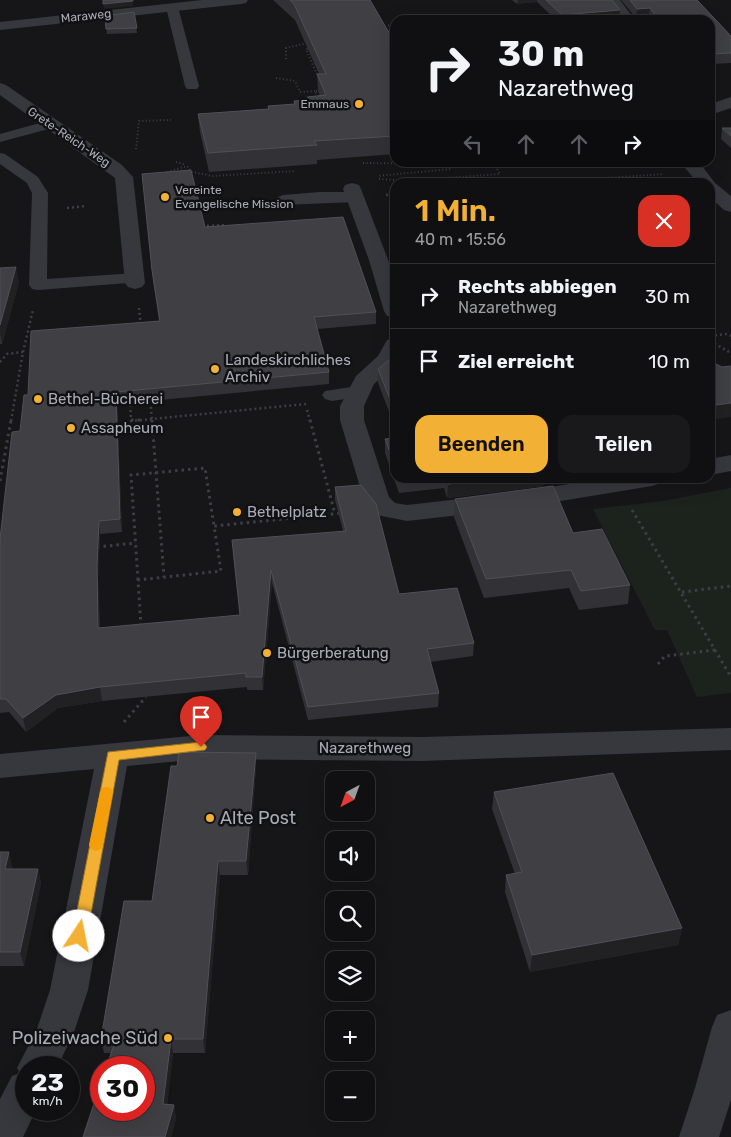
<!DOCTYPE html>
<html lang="de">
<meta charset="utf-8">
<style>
body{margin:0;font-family:Rubik,sans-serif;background:#19191b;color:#f1f3f6;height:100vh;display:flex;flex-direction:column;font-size:19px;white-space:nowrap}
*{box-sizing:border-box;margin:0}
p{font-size:16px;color:#9c9d9f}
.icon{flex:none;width:28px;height:28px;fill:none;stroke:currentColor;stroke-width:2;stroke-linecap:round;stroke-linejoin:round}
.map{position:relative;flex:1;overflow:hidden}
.side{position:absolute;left:390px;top:178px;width:325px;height:305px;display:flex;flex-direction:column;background:#101012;border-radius:15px;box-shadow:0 5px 20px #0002,0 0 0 1px #303032}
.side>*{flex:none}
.hud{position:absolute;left:390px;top:15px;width:325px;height:152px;border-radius:15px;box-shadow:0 5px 20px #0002,0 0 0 1px #303032;background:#101012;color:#f1f3f6;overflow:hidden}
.needle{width:32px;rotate:221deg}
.fabs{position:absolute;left:325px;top:771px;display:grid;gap:10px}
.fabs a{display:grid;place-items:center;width:50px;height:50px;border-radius:10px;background:#101012;box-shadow:0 5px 20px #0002,0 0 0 1px #303032;font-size:25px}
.speed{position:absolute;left:15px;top:1056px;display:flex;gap:10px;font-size:25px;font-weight:700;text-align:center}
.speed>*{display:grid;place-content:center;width:65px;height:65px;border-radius:50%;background:#101012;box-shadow:0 5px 20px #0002,0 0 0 1px #303032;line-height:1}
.speed small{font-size:12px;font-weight:400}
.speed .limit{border:8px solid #d22;background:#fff;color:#111}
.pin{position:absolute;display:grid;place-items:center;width:42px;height:42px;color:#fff;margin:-51px -21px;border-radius:50% 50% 50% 0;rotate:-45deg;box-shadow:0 0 5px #0007}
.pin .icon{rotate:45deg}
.me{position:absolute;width:55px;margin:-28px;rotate:11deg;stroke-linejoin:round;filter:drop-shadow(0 0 4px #0008)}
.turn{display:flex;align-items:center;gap:18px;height:105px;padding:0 25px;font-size:22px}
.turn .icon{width:65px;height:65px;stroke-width:2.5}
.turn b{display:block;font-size:35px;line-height:42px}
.lanes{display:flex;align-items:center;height:48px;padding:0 25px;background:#0003;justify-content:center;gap:25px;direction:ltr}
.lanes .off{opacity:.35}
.round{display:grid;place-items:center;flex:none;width:52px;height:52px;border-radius:15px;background:#19191b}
.summary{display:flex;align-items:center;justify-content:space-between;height:85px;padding:0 25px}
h1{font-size:30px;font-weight:600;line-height:38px;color:#f2b134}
.button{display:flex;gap:10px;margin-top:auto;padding:10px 25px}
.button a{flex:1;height:58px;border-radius:15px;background:#f2b134;color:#111;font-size:20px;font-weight:600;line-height:58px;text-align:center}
.button a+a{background:#19191b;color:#f1f3f6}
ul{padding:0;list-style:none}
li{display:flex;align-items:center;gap:15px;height:65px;padding:0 25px;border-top:1px solid #303032}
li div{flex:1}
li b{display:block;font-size:19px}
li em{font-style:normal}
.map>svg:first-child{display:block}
.green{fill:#1c231d}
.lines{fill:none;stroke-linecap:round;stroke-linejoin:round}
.path-far2{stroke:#3d3f44;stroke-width:2;stroke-dasharray:1 2.5;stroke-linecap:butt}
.path-far1{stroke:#3d3f44;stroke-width:2.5;stroke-dasharray:2 3;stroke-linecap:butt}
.path{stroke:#3d3f44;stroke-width:3;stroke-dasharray:2.5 4;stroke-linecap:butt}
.lane{fill:#37383d;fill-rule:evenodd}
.street{fill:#37383d;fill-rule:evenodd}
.wall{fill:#323236}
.shaded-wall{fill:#212124}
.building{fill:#3f3f44;stroke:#4f5156}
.route{fill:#f2b134;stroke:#9d7322}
.slow{fill:#f59e0b}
.poi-dot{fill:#f2b134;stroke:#111113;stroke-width:2}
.labels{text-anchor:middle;stroke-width:5;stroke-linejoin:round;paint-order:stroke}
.far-street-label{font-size:12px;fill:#a8adb8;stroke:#111113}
.far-poi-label{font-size:12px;fill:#a8adb8;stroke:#111113;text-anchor:end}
.poi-label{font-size:15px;fill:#a8adb8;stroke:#111113;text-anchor:start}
.street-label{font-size:15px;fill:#a8adb8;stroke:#111113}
.near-poi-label{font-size:18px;fill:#a8adb8;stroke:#111113;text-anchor:start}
</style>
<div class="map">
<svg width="731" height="1137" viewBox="0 0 731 1137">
<rect width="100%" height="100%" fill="#161618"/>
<path class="green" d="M731,488V693L697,697L667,630H655L593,509L662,501Z"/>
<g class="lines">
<path class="path-far2" d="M381,26L395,25
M311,49H306L319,79
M286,59V48L308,43
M276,78L295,81L300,92L315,91
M318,100L315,91H320
M136,149L139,121L171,120
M176,162L186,165
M363,163L448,164L453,167L451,169L377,176
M164,173L187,166L192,172L213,176L296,171
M379,179L408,181L500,174L493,162
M549,182L664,174"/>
<path class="path-far1" d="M549,182H553
M386,195L395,194
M67,208L86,206
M202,226L226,225
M139,308L141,327
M710,336L727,334L731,336
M710,341L731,353
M0,362L7,354L23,352
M150,397L152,421
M130,400L131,421L306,404
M307,410L310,421
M11,421L23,352L33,310"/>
<path class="path" d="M131,420H143
M152,420L164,577
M310,420L335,514
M0,481L11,420
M632,510L731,677
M97,547L136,543
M138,580L131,475L205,468L214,526
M682,592L731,586
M141,626L138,580L221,571L214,526L342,513
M658,664L665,656L715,650
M124,722L146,697"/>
<path class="lane" d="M172,4L178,7L199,86L197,89H187L185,86L166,7Z
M51,120L56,121L58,124L56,127L0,142V134Z
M0,153L5,154L38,177L48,193L47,279L135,273L141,274L143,278L141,282L38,290L32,289L29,285L32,193L27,183L0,164Z
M320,192H355L360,194L363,197L360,200L355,202L283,205L278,203L275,200L278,197L283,195Z
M358,386L365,388L368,392L365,396L332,401L325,399L322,395L325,391Z"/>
<path class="street" d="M202,0H248L246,3L241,4L0,30V22Z
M606,0H620L635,20H621Z
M0,83L6,85L122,165L133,177L145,283L142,287L135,289L128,287L125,283L115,178L0,95Z
M731,97V108L710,115V104Z
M680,162H699L715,183L731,196V212L724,210L710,197V182H697Z
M352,183L359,185L361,189L395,278V317L387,316L384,311L369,260L343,189L345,185Z
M395,338V365L374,384L364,406V420L389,497L395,503L407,505L512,493L608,478H665L661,483L652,486L512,509L407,521L377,515L364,500L340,420V406L356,376L378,356L387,340Z
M731,455V471L710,475V459Z
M731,728V750L422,761L201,759L127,766L88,990L74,1032L57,1068H26V1110H36L23,1137H0V1099L12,1076L20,1073L17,1068L37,1029L50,990L94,769L0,778V754L201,735L422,737Z
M731,1010V1100L719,1137H679L695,1088L712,1027L717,1015Z"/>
</g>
<path class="wall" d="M273,0H370L395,43V154L317,160V164L209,172L200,132L198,114L268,109V106L294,104V101L307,100V97L320,96L318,91L317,74H319L295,20Z
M512,0H612L620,10L619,20H556L537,2L517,4Z
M621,0H697L731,36V63L710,64V20H651L649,17L636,18Z
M134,12L137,33L107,34L105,16Z
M722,128H731V148L721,139Z
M142,174L205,227L376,312V324L317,329L329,372V384L117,404L122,532L100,534L98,578L100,628L240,615L233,553L343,531L335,500V487L399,594L474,643L473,656L430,662L439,693L438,707L308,720L272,583L263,690H247V687L102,701L58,708L26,732L9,712L0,713V539L28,395L159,321L153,281Z
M0,268L19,282L2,344H0Z
M395,355V427L378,383V369Z
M395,438V478H544L543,486L447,498L444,488L399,493L385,453V439Z
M455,499L573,533L630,585L628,604L579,610L569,588L484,598L454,517Z
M256,753V767L248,875H220L205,1053H173L167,1104L174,1105L176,1119L171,1137H83L111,1053H104L101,1039L152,901L177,766Z
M494,792L682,928L678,945L530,972L505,892L506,875L515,874L492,809Z
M0,852L12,866V869H38L41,883L24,966H0Z"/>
<path class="shaded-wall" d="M518,0H537V2L517,4Z
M133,1V6L104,9L103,4Z
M650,8L649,17L636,18L637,9Z
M620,10L619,20H562V15Z
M16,267L19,282L2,344L0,334V325Z
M116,392L117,404L122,532L120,519Z
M731,403V417L710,420V407L716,405Z
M498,478H544L543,486L447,498L448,484Z
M99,521L100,534L98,578L100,642L98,628L97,565Z
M271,570L272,583L263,690L262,677Z
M100,687L102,701L58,708L26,732L23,718L56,695Z
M256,753V767L248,875L246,861Z
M9,852L12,866L8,883L5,869Z
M218,861L220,875L205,1053L203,1039Z
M38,869L41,883L24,966L20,952Z
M682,928L678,945L530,972L532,955Z
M171,1039L173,1053L166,1118L163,1104Z
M174,1105L176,1119L171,1137H165Z"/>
<path class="building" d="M103,0H133V1L103,4Z
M290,0H370L395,43V136L314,141L317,145L208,153L198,114L269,109L268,106L295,104L294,101L308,100L307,97L326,95L317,74H326L294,4Z
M546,0H612L620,10L562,15Z
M630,0H697L731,36V53L710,54V20H659L650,8L637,9Z
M134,12L137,28L106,29L105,16Z
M722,128H731V136Z
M191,170L205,227L343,217L376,312L314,317L329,372L116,392L120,519L99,521L97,565L98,628L240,615L232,540L346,531L335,487L361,485L376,504L399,594L457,588L474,643L427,649L439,693L308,707L271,570L262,677H246V673L100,687L56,695L23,718L6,699H0V539L12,432L20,431L24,395H28L31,331L160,321L152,270L142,174Z
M16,267L0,325V268Z
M395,355V412L378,369Z
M710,361L722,367L731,366V403L716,405L710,407Z
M395,438V466L385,439Z
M446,478H498L448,484Z
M553,486L573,533L602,529L630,585L581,591L571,570L486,579L455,499Z
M179,752L256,753L246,861H218L203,1039H171L163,1104L174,1105L165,1137H83L101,1082V1110H144V1068H106L116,1039H101L124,901H152L171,766H177Z
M613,773L682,928L532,955L506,875L522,872L494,792Z
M0,852H9L5,869H38L20,952H0Z"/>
<path class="route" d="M201,742L205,744L207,747L205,750L119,760L87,936L84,940L79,942L74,940L72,936L108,752Z"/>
<path class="slow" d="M106,787L111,788L113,792L103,845L101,849L96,851L91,849L89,845L100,792L102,788Z"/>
<g class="poi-dot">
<circle cx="359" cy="104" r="5"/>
<circle cx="165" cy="197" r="5"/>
<circle cx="215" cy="369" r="5"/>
<circle cx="38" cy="399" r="5"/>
<circle cx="71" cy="428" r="5"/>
<circle cx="237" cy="512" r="5"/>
<circle cx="267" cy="653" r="5"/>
<circle cx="210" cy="818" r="5"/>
<circle cx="168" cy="1038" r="5"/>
</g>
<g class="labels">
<g class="far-street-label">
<text transform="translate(86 16) rotate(-6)" y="4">Maraweg</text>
<text transform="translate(69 137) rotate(34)" y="4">Grete-Reich-Weg</text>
</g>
<g class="far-poi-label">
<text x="349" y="108">Emmaus</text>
<text x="175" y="194" text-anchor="start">Vereinte<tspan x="175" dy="14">Evangelische Mission</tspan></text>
</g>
<g class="poi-label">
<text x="225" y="365">Landeskirchliches<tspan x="225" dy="17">Archiv</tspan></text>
<text x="48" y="404">Bethel-Bücherei</text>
<text x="81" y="433">Assapheum</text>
<text x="247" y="517">Bethelplatz</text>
<text x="277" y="658">Bürgerberatung</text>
</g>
<g class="street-label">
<text x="365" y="753">Nazarethweg</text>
</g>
<g class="near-poi-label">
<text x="220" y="824">Alte Post</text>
<text x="158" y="1044" text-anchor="end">Polizeiwache Süd</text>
</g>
</g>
</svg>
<div class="fabs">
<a><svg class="needle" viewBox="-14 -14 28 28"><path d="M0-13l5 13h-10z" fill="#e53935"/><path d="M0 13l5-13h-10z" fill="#9c9d9f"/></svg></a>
<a><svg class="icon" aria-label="sound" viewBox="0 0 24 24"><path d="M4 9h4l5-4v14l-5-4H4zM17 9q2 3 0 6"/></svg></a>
<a><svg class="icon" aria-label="search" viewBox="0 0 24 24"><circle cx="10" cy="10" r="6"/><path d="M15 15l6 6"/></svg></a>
<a><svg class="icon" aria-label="layers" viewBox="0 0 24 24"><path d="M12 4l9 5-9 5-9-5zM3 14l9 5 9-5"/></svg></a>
<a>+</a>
<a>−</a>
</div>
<div class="speed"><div>23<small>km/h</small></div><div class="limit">30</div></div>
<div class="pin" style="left:201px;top:747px;background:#d93025"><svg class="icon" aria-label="arrive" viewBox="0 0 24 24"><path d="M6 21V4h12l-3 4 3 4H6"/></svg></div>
<svg class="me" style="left:79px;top:936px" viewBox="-20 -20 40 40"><circle r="19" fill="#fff"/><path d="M0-13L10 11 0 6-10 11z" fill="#f2b134"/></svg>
<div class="hud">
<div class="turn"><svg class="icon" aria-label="right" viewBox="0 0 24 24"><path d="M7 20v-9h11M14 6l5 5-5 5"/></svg><div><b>30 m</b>Nazarethweg</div></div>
<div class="lanes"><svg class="icon off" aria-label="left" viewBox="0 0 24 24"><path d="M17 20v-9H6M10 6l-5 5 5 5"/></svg><svg class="icon off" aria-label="ahead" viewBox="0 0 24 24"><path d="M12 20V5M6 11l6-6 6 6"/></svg><svg class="icon off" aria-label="ahead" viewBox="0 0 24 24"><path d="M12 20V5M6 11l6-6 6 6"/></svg><svg class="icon" aria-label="right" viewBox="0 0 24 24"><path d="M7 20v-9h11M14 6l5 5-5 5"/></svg></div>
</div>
<section class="side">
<div class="summary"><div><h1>1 Min.</h1><p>40 m · 15:56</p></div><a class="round" style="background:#d93025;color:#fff"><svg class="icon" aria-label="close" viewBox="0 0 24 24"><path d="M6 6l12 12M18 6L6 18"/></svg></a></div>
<ul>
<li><svg class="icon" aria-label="right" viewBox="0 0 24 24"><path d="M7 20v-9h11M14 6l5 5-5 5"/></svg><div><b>Rechts abbiegen</b><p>Nazarethweg</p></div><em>30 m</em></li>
<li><svg class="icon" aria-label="arrive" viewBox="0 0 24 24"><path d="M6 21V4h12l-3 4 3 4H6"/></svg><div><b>Ziel erreicht</b></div><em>10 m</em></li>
</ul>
<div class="button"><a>Beenden</a><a>Teilen</a></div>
</section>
</div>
